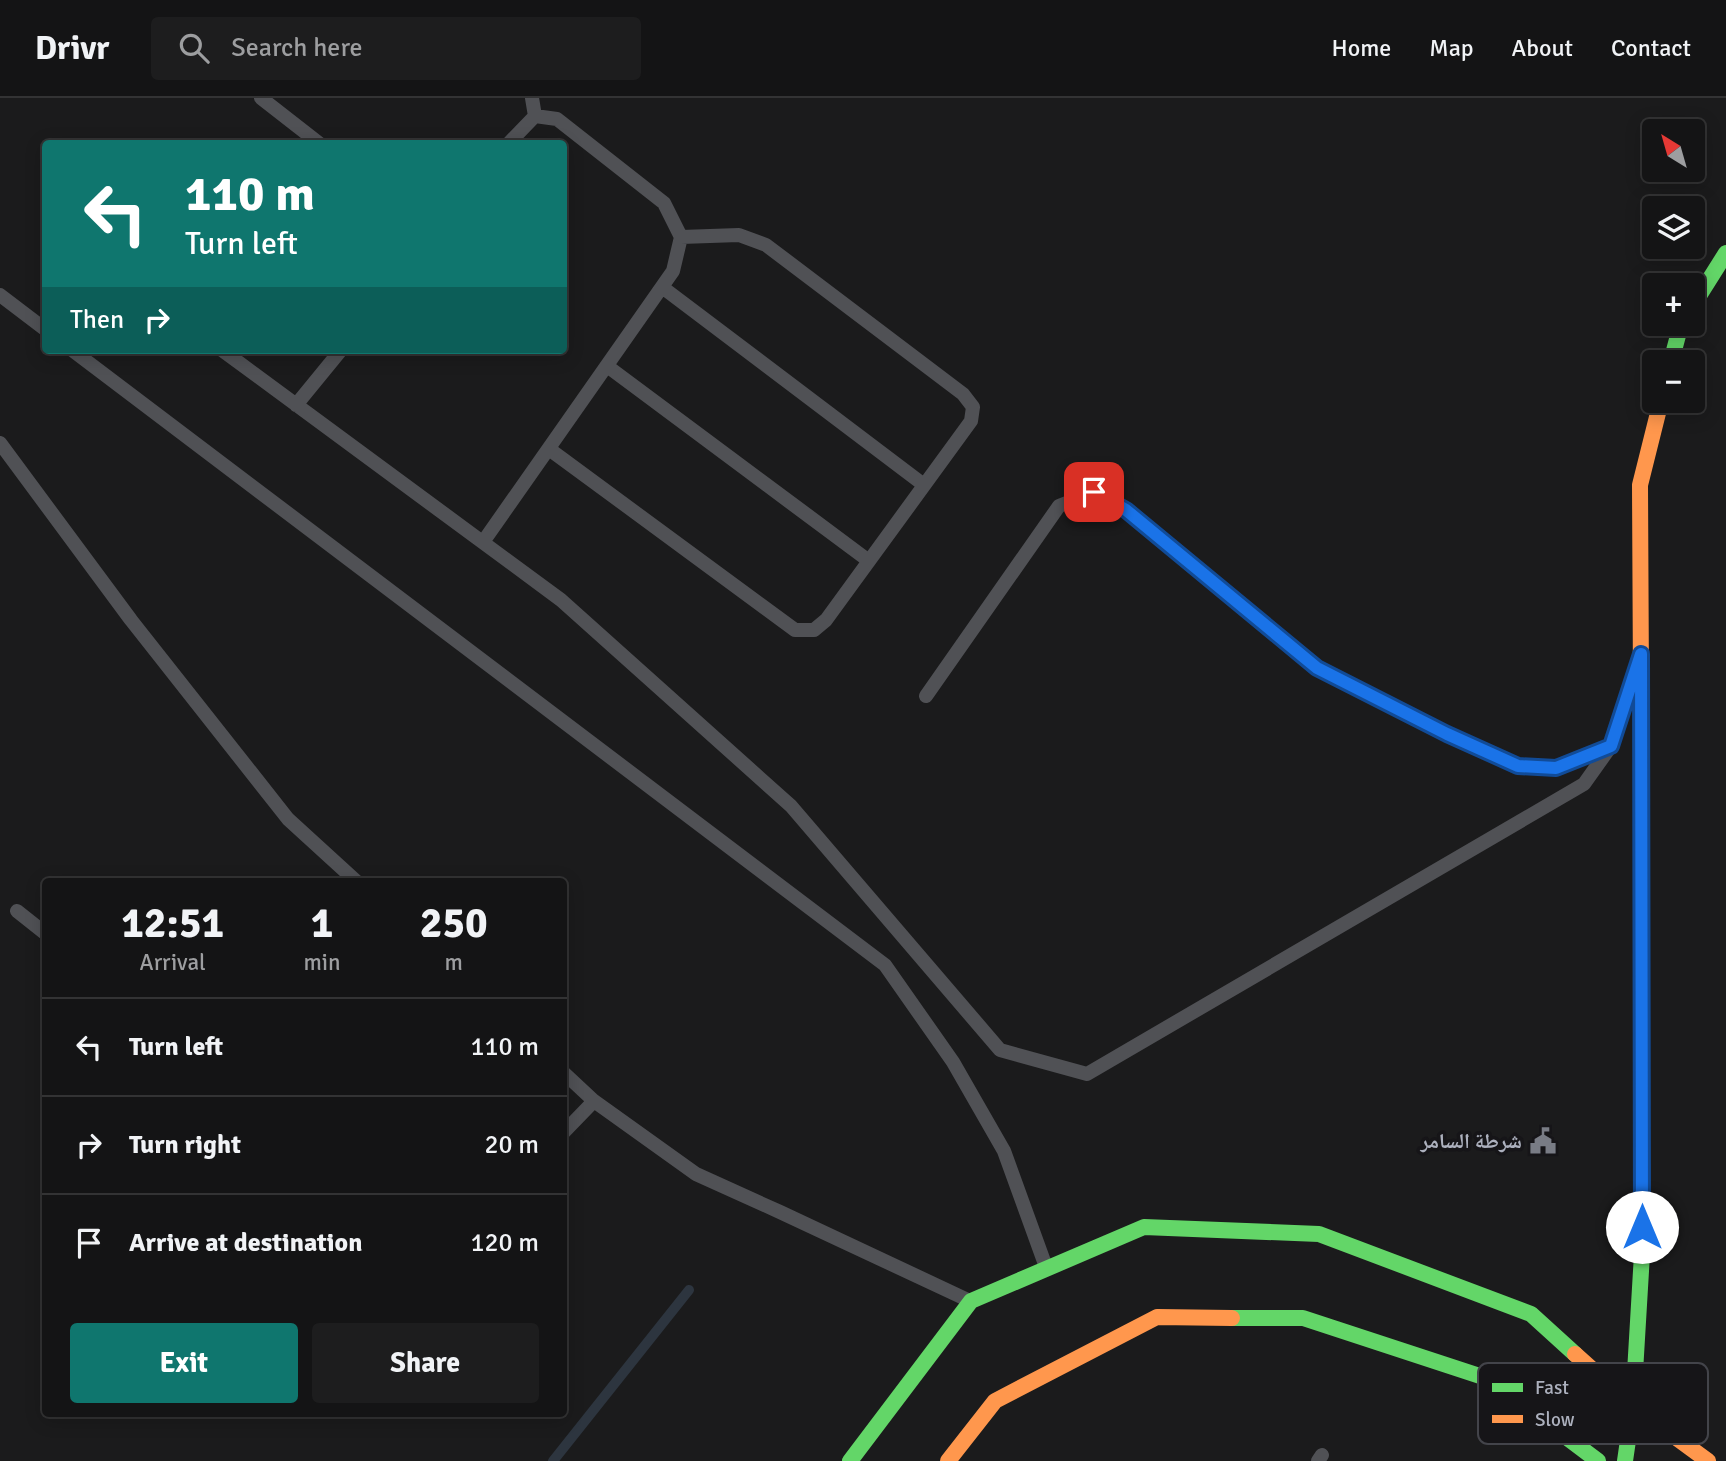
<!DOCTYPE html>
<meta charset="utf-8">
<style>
body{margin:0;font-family:Signika,"Noto Naskh Arabic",sans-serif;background:#1d1d1e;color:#f1f3f6;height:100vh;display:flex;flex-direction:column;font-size:26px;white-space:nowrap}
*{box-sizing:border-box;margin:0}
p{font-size:23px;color:#9d9ea0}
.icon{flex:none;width:38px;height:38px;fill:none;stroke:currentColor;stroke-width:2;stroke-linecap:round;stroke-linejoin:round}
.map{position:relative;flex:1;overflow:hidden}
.side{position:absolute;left:42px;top:780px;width:525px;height:539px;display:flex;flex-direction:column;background:#141415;border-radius:7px;box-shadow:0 4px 18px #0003,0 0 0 2px #333334}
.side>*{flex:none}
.guide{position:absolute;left:42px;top:42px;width:525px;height:214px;border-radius:7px;box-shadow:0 4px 18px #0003,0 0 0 2px #333334;background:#0f766e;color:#fff;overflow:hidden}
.needle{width:46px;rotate:323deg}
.buttons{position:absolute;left:1642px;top:21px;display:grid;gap:14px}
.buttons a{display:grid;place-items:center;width:63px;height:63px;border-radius:7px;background:#141415;box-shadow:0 4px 18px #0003,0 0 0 2px #333334;font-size:35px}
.pin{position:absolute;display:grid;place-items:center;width:60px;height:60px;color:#fff;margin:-30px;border-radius:14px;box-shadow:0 4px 10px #0006}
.me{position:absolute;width:77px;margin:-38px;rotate:0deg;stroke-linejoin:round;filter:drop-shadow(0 0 5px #0008)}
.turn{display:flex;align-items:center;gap:24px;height:147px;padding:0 28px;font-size:32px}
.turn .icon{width:91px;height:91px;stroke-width:2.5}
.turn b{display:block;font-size:49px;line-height:60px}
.then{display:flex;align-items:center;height:66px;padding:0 28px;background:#0003;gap:14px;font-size:26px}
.eta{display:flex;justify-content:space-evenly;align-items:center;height:119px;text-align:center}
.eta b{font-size:42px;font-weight:700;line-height:49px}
.action{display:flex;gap:14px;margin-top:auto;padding:14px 28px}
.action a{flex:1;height:80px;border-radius:7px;background:#0f766e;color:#fff;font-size:28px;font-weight:700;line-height:80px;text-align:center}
.action a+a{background:#1d1d1e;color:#f1f3f6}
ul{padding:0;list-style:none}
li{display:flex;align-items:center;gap:21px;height:98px;padding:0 28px;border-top:2px solid #333334}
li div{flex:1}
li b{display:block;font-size:26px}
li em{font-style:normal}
header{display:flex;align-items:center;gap:42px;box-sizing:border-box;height:98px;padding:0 35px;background:#141415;border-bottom:2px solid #333334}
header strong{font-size:33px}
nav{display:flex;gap:38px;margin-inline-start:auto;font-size:24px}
.search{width:490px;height:63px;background:#1d1d1e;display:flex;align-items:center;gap:18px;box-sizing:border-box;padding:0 24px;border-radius:7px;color:#9d9ea0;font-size:26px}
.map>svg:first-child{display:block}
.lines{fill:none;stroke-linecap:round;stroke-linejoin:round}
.stream{stroke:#2d353f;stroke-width:10}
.lane{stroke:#505155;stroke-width:14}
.fast{stroke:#63d668;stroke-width:16}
.slow{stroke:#ff974d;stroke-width:16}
.route-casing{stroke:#114b97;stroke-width:18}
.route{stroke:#1a73e8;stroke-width:12}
.labels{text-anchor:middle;stroke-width:7;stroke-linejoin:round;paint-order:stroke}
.poi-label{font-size:21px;font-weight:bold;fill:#acb0bd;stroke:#161518;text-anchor:end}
.key{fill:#161518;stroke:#43444a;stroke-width:2}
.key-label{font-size:19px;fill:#acb0bd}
</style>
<header>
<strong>Drivr</strong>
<div class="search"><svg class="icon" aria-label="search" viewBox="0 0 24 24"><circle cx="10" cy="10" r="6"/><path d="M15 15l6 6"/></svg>Search here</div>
<nav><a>Home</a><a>Map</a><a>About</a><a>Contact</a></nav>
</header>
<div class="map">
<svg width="1726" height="1363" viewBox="0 0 1726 1363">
<rect width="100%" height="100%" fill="#1b1b1c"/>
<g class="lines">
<path class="stream" d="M553,1363L689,1192"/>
<path class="lane" d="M261,0L320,46
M532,0L535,18
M662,189L924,387
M0,197L46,232
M72,252L885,867L953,964L1004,1053L1046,1169
M222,252L561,502L791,708L1000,952L1087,976L1584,686L1611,648L1626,601
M607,268L869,463
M296,307L341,252
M0,345L131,522L288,721L357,784
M549,351L795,532H814L826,522L971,323L973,309L963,296L766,147L739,137L681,139
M483,444L673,173L681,139L664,105L557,21L535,18L508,46
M926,598L1059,408L1094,394L1126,412L1317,570L1447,636L1518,668L1557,670L1610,648
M17,813L46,836
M564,975L594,1003L696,1076L780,1114L970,1203
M564,1034L594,1003
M1318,1363L1322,1357"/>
<path class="fast" d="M1692,209L1726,155
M1671,264L1681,226
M1232,1220H1303L1489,1281L1598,1363
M850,1363L971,1203L1144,1129L1319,1136L1531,1216L1575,1256
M1625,1363L1633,1308L1642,1156L1641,587"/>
<path class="slow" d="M1641,587L1640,387L1661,303
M1575,1256L1633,1308L1708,1363
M948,1363L995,1303L1157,1219L1232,1220"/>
</g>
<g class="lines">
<g class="route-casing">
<path id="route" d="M1094,394L1126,412L1317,570L1447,636L1518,668L1556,670L1611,648L1641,556L1642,1129"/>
</g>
<use href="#route" class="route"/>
</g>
<defs>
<g id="civic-bare" transform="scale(2.1)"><path d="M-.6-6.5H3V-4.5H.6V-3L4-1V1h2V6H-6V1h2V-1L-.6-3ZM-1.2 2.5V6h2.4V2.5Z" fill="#797c85" stroke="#161518" stroke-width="2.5" paint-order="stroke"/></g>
</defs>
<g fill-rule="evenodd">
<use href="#civic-bare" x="1543" y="1043"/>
</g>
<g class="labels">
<g class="poi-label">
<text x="1522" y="1050">شرطة السامر</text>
</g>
</g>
<rect x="1478" y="1265" width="230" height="81" rx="10" class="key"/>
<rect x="1492" y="1285" width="31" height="9" fill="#63d668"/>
<rect x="1492" y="1317" width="31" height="8" fill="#ff974d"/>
<g class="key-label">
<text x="1535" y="1296">Fast</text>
<text x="1535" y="1328">Slow</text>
</g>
</svg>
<div class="buttons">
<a><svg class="needle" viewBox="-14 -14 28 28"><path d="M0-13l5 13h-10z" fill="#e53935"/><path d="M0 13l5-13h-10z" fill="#9d9ea0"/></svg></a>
<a><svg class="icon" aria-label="layers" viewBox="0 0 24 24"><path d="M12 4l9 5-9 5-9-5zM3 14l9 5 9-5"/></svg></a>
<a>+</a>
<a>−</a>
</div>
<div class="pin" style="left:1094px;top:394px;background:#d93025"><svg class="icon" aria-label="arrive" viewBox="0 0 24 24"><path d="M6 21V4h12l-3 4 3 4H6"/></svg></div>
<svg class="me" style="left:1642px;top:1129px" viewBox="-20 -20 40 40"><circle r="19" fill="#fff"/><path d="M0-13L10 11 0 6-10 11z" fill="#1a73e8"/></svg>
<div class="guide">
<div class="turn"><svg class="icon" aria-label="left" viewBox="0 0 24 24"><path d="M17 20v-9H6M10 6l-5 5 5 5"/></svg><div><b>110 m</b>Turn left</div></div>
<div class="then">Then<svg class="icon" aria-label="right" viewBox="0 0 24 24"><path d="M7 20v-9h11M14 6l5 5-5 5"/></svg></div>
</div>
<section class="side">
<div class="eta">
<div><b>12:51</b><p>Arrival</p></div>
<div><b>1</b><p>min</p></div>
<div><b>250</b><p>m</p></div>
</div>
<ul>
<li><svg class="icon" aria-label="left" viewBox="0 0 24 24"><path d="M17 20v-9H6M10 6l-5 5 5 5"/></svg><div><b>Turn left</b></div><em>110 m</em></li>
<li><svg class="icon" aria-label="right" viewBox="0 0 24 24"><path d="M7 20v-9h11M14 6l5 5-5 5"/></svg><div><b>Turn right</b></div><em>20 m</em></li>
<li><svg class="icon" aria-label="arrive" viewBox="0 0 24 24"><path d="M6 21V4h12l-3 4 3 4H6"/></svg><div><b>Arrive at destination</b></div><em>120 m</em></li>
</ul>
<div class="action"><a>Exit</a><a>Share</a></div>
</section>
</div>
